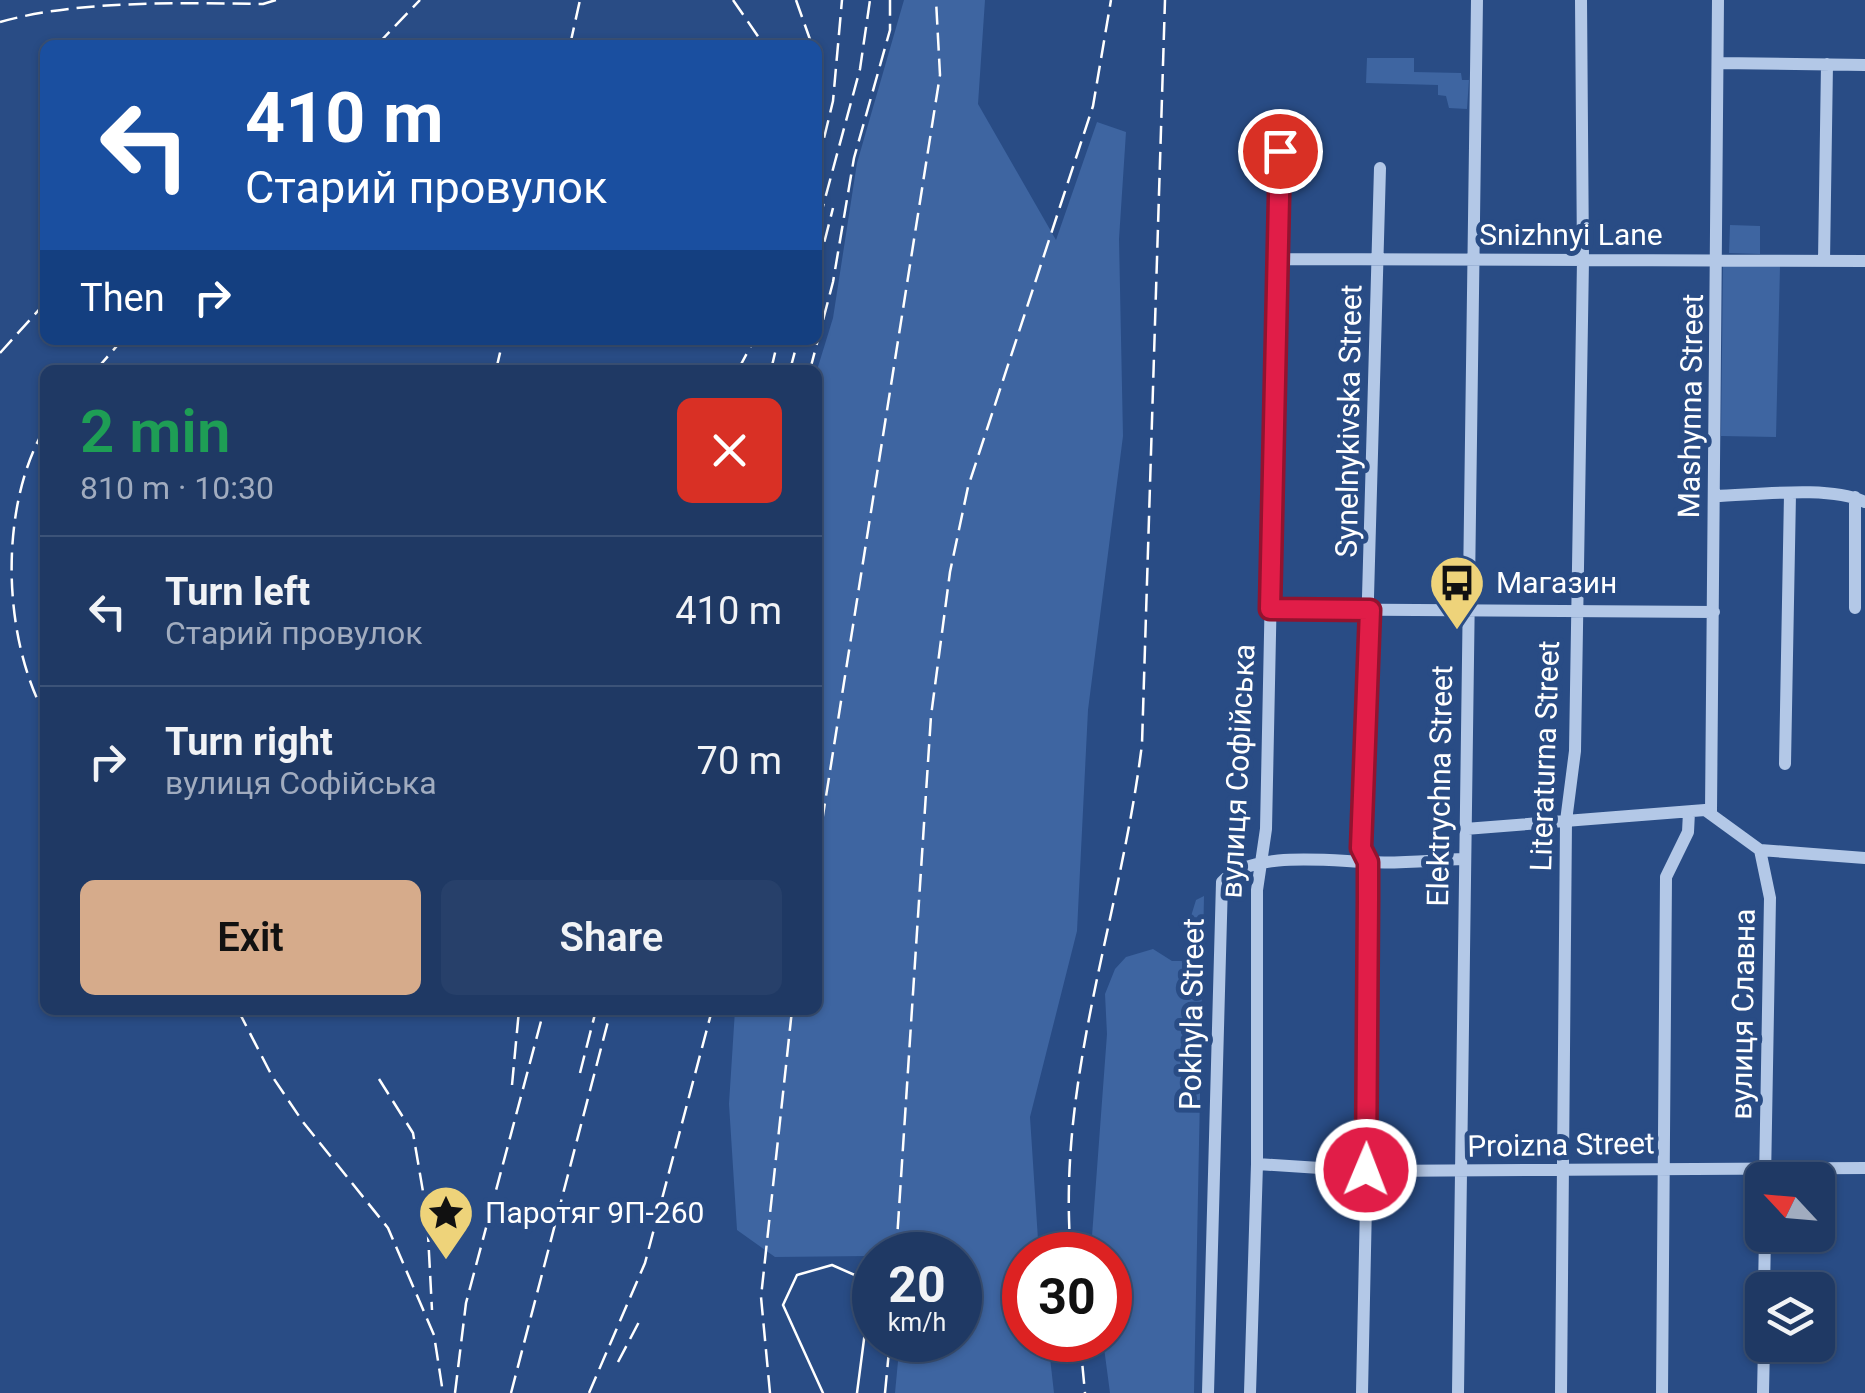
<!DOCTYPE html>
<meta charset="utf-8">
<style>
body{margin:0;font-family:Roboto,sans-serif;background:#27406a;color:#f1f3f6;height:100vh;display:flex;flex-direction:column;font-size:38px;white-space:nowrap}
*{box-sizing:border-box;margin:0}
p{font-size:32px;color:#a1acbf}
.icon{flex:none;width:55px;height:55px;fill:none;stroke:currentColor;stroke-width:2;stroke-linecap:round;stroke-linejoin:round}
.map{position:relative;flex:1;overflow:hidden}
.side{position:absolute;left:40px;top:365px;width:782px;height:650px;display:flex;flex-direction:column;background:#1f3964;border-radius:15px;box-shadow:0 2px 8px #0004,0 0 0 2px #3c5378}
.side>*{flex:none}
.hud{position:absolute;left:40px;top:40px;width:782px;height:305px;border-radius:15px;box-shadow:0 2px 8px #0004,0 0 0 2px #3c5378;background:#1a4fa0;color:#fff;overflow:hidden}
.needle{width:65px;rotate:296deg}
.tools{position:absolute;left:1745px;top:1162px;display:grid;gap:20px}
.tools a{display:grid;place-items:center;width:90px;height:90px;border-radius:15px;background:#1f3964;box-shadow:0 2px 8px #0004,0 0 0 2px #3c5378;font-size:50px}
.speed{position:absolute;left:852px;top:1232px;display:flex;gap:20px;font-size:50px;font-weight:700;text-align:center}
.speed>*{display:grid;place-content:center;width:130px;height:130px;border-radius:50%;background:#1f3964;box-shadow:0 2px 8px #0004,0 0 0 2px #3c5378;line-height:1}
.speed small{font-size:25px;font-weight:400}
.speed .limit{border:15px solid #d22;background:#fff;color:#111}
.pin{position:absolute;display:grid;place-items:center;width:85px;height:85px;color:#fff;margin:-42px;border:5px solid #fff;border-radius:50%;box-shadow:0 2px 10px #0007}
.me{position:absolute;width:110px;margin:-55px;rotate:1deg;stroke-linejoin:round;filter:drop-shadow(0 0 8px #0008)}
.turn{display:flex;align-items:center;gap:35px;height:210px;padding:0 40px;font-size:45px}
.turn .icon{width:130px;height:130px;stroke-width:2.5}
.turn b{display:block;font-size:70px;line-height:85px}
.then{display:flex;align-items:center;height:95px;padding:0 40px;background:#0003;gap:20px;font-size:38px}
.round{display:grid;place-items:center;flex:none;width:105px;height:105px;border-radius:15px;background:#27406a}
.head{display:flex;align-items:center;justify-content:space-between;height:170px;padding:0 40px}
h1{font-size:60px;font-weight:600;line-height:75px;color:#1e9e55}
.action{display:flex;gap:20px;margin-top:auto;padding:20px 40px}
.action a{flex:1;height:115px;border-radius:15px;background:#d6ab8b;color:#111;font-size:40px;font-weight:600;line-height:115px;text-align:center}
.action a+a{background:#27406a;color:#f1f3f6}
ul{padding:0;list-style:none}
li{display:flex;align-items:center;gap:30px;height:150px;padding:0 40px;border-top:2px solid #3c5378}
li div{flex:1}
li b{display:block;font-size:38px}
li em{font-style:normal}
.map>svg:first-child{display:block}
.green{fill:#3e65a1}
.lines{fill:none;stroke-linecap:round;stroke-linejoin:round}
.minor{stroke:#b3c8e7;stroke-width:12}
.tram{stroke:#fff;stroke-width:2.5}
.rail{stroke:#fff;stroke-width:2.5;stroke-dasharray:18 8;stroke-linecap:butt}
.route-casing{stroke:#92132f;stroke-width:25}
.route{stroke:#e11d48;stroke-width:18}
.labels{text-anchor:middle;stroke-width:10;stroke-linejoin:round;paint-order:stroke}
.street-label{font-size:30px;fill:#fff;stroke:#294c85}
.poi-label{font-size:30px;fill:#fff;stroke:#294c85;text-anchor:start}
</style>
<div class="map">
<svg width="1865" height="1393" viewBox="0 0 1865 1393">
<rect width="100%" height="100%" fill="#294c85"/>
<path class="green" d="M904,0H985L978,104L1056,240L1097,122L1126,132L1119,239L1123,436L1088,710L1077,931L1030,1117L1039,1255H1025V1340H1048L1054,1393H895L900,1340H960V1255L775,1257L737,1230L729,1104L735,1010H818L817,370L833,318L857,163Z
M1367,58H1414V72L1461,73L1462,80H1469L1467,109L1449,108L1446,96L1438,95V85L1366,83Z
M1730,225L1760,226V254L1729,253Z
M1723,266H1780L1776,437L1721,436Z
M1204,896L1194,1393H1110L1103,1340H1110V1255H1094L1092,1236L1107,1034L1105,994L1115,969L1126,957L1153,949L1172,961H1186L1188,926L1196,900Z"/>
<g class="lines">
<path class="minor" d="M1718,63L1865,65
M1278,259L1865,261
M1824,261L1827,64
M1715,496C1755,495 1830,485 1865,502
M1855,608V497
M1270,609L1714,612
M1785,764L1790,494
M1711,812L1718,0
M1465,829L1705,810L1760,850L1865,858
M1760,850L1770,898L1765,1180
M1257,1164L1366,1171L1865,1168
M1764,1290L1765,1235
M1208,1393L1222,882C1251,850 1330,861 1368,862C1399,864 1432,860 1463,859
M1250,1393L1257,1164V890L1266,829L1280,151
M1362,1393L1370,1015L1368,862L1361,847L1380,168
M1458,1393L1477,0
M1561,1393L1566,821L1575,751L1583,260L1581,0
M1662,1393L1666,877L1688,832L1689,812
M1763,1393L1764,1345"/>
<path class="tram" d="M823,1393L783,1305L797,1275L832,1265L857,1276L869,1301L857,1393"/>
<path class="rail" d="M733,0L764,45
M796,0L812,45
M0,22C78,0 178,3 263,4L276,0
M377,45L420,0
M570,45L580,0
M818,70L820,120
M818,163L833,101L842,0
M819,221L860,69L870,0
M818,267L833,208
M0,353L45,303
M96,370L122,340
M496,370L503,340
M738,370L754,340
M771,370L778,340
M790,370L798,340
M810,370L833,282L854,158L890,30V0
M45,428C0,504 1,633 45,715
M818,847L940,75L936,0
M238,1010L272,1076L303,1122L388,1228L434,1335L443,1393
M580,1073L596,1010
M379,1079L413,1133L427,1215L432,1310
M512,1085L519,1010
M896,1255L931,716L950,572L968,487L1093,106L1111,0
M1071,1255C1056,1079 1121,917 1142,744L1165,0
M1080,1340L1085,1393
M618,1362L640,1320
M455,1393L466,1303L544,1010
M511,1393L611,1010
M589,1393L645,1263L712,1010
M770,1393L761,1297L792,1010
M885,1393L890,1340"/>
</g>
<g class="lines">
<g class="route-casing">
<path id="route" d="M1280,151L1270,609L1370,610L1361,848L1368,862V900L1366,1170"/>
</g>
<use href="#route" class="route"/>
</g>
<defs>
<g id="bus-pin" transform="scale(2.875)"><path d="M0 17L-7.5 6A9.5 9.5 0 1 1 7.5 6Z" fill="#eed37a" stroke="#294c85"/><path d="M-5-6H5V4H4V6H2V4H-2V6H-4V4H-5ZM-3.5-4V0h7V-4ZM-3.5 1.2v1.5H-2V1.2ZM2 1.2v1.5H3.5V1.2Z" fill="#111"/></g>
<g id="sight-pin" transform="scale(2.875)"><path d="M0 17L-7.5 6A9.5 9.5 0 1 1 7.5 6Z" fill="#eed37a" stroke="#294c85"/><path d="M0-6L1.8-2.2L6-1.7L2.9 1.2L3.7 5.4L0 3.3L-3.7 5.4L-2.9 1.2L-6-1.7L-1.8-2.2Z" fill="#111"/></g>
</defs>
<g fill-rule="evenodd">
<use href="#bus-pin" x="1457" y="583"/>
<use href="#sight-pin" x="446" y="1213"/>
</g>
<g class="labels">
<g class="street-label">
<text x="1571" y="245">Snizhnyi Lane</text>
<text transform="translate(1691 406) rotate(-89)" y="10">Mashynna Street</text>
<text transform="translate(1349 421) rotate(-89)" y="10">Synelnykivska Street</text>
<text transform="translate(1545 756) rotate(-88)" y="10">Literaturna Street</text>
<text transform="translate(1238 771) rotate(-87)" y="10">вулиця Софійська</text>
<text transform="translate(1440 786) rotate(-89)" y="10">Elektrychna Street</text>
<text transform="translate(1192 1014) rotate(-89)" y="10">Pokhyla Street</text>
<text transform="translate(1743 1014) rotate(-89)" y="10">вулиця Славна</text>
<text transform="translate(1561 1145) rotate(-1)" y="10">Proizna Street</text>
</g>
<g class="poi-label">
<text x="1496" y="593">Магазин</text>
<text x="485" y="1223">Паротяг 9П-260</text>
</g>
</g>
</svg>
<div class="tools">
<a><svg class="needle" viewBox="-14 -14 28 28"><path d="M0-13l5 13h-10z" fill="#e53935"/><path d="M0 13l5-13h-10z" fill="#a1acbf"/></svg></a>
<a><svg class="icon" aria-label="layers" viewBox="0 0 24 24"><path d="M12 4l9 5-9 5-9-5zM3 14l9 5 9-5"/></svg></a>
</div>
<div class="speed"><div>20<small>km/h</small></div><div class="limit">30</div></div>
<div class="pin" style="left:1280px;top:151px;background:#d93025"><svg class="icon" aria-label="arrive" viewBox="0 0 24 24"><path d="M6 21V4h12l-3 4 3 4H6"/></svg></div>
<svg class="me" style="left:1366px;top:1170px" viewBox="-20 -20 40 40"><circle r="17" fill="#e11d48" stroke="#fff" stroke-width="3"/><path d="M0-11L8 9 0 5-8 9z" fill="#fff"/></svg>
<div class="hud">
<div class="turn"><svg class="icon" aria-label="left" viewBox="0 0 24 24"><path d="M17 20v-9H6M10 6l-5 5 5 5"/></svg><div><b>410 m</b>Старий провулок</div></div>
<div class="then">Then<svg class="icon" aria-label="right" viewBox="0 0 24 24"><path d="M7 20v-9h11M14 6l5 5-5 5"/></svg></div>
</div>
<section class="side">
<div class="head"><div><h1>2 min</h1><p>810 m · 10:30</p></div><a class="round" style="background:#d93025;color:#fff"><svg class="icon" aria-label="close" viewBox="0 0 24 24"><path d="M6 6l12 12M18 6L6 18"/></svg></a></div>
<ul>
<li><svg class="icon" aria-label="left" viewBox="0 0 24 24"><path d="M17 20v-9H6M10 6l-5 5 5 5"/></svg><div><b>Turn left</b><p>Старий провулок</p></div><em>410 m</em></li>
<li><svg class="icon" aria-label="right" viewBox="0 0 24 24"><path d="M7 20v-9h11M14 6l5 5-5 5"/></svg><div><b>Turn right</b><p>вулиця Софійська</p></div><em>70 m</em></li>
</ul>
<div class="action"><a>Exit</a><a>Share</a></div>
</section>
</div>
